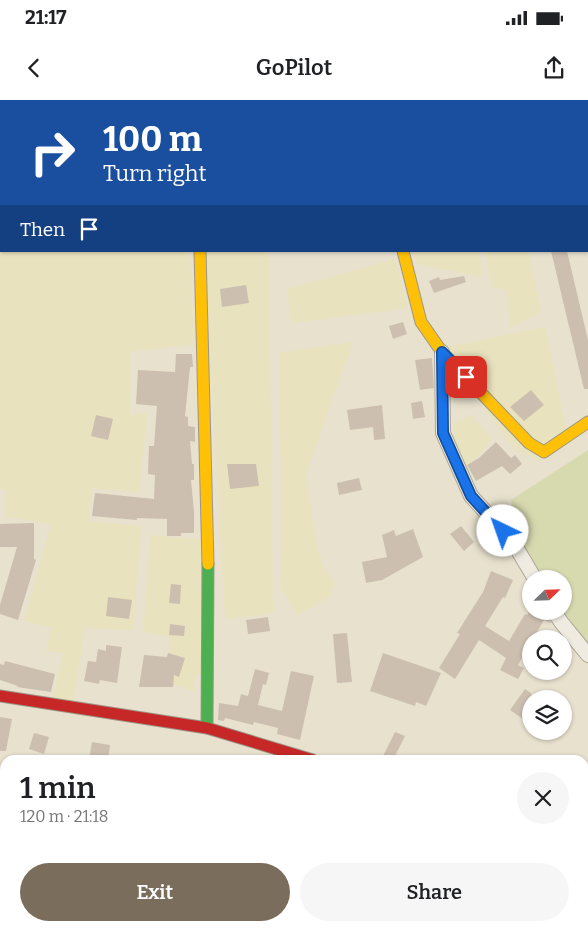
<!DOCTYPE html>
<meta charset="utf-8">
<style>
body{margin:0;font-family:Bitter,serif;background:#f6f6f6;color:#202124;height:100vh;display:flex;flex-direction:column;font-size:19px;white-space:nowrap}
*{box-sizing:border-box;margin:0}
p{font-size:16px;color:#757577}
.icon{flex:none;width:28px;height:28px;fill:none;stroke:currentColor;stroke-width:2;stroke-linecap:round;stroke-linejoin:round}
.map{position:relative;flex:1;overflow:hidden}
.panel{position:absolute;left:0px;top:655px;width:589px;height:176px;display:flex;flex-direction:column;background:#fff;border-radius:15px 15px 0 0;box-shadow:0 1px 4px #0004}
.panel>*{flex:none}
.banner{position:absolute;left:0px;top:0px;width:589px;height:152px;box-shadow:0 1px 4px #0004;background:#1a4fa0;color:#fff;overflow:hidden}
.needle{width:32px;rotate:67deg}
.tools{position:absolute;left:522px;top:470px;display:grid;gap:10px}
.tools a{display:grid;place-items:center;width:50px;height:50px;border-radius:50%;background:#fff;box-shadow:0 1px 4px #0004;font-size:25px}
.pin{position:absolute;display:grid;place-items:center;width:42px;height:42px;color:#fff;margin:-21px;border-radius:10px;box-shadow:0 2px 8px #0006}
.me{position:absolute;width:55px;margin:-28px;rotate:318deg;stroke-linejoin:round;filter:drop-shadow(0 0 4px #0008)}
.turn{display:flex;align-items:center;gap:18px;height:105px;padding:0 20px;font-size:22px}
.turn .icon{width:65px;height:65px;stroke-width:2.5}
.turn b{display:block;font-size:35px;line-height:42px}
.then{display:flex;align-items:center;height:48px;padding:0 20px;background:#0003;gap:10px;font-size:19px}
.round{display:grid;place-items:center;flex:none;width:52px;height:52px;border-radius:26px;background:#f6f6f6}
.headline{display:flex;align-items:center;justify-content:space-between;height:85px;padding:0 20px}
h1{font-size:30px;font-weight:600;line-height:38px}
.cta{display:flex;gap:10px;margin-top:auto;padding:10px 20px}
.cta a{flex:1;height:58px;border-radius:30px;background:#7a6d5b;color:#fff;font-size:20px;font-weight:600;line-height:58px;text-align:center}
.cta a+a{background:#f6f6f6;color:#202124}
.status{display:flex;justify-content:space-between;align-items:center;height:35px;padding:0 25px;background:#fff;direction:ltr}
.status svg{height:14px;fill:currentColor}
header{display:flex;justify-content:space-between;align-items:center;height:65px;padding:0 20px;background:#fff;font-size:22px;font-weight:600}
.map>svg:first-child{display:block}
.farmland{fill:#e9e2be}
.green{fill:#d7d9af}
.building{fill:#ccbfaf}
.lines{fill:none;stroke-linecap:round;stroke-linejoin:round}
.lane-casing{stroke:#ada697;stroke-width:9}
.street-casing{stroke:#ada697;stroke-width:16}
.fast-casing{stroke:#9d9587;stroke-width:13}
.slow-casing{stroke:#9d9587;stroke-width:13}
.jam-casing{stroke:#9d9587;stroke-width:13}
.lane{stroke:#efebe1;stroke-width:7}
.street{stroke:#efebe1;stroke-width:14}
.fast{stroke:#4caf50;stroke-width:11}
.slow{stroke:#ffc107;stroke-width:11}
.jam{stroke:#c62828;stroke-width:11}
.route-casing{stroke:#114b97;stroke-width:12}
.route{stroke:#1a73e8;stroke-width:9}
</style>
<div class="status"><b>21:17</b><svg viewBox="0 0 49 12"><path d="M0 12V9h3v3zM5 12V6h3v6zM10 12V3h3v9zM15 12V0h3v12zM26 1h20v11H26zM47 4h2v5h-2z"/></svg></div>
<header><svg class="icon" aria-label="back" viewBox="0 0 24 24"><path d="M15 5l-7 7 7 7"/></svg>GoPilot<svg class="icon" aria-label="share" viewBox="0 0 24 24"><path d="M12 15V3M7 8l5-5 5 5M5 13v7h14v-7"/></svg></header>
<div class="map">
<svg width="588" height="831" viewBox="0 0 588 831">
<rect width="100%" height="100%" fill="#e8e1ce"/>
<path class="farmland" d="M0,29H1V151H190L194,245L130,251V315L147,312L139,392L92,388L88,421L141,426L133,530L85,528L72,606L52,601L63,553L46,551L51,527L24,521L51,424L5,417L6,390L0,389Z
M205,151H269L273,513L225,519Z
M413,151H479L482,177L416,164Z
M485,151H528L541,213L510,227L506,190L492,187Z
M395,159L408,208L291,223L287,189Z
M545,227L568,339L541,361L515,350L442,248Z
M353,242L306,373L316,444L324,468L335,484L330,496L297,516L281,487L280,252Z
M471,315L492,339L471,363L465,388L452,362L454,324Z
M151,435L204,440L210,573L196,575L193,591L168,582L170,537L143,532Z"/>
<path class="green" d="M588,350V545L559,511H564V479H532L528,474L511,400Z"/>
<path class="building" d="M551,151H567L588,240V289H584Z
M464,176L466,182L434,193L429,181L439,177L440,180Z
M246,185L249,203L222,207L220,189Z
M403,222L407,234L393,239L389,226Z
M176,254H192L193,267H190L185,316L188,317V326L195,327V342L190,341L192,364H194V380H191L194,411V433H181V436H167V419L137,418V420L92,416L95,393L154,399L155,375L148,374L149,346H154L157,306L136,304L138,270L175,272Z
M432,258L434,288L420,290L415,260Z
M531,290L544,305L524,321L510,307Z
M422,301L425,317L413,319L411,303Z
M382,305L385,339L374,340L373,327L350,330L347,310Z
M96,315L113,319L108,340L91,336Z
M496,342L511,358L515,355L522,364L510,374L502,366L476,381L467,365L479,358Z
M227,364H256L259,386L230,389Z
M359,378L362,390L339,395L337,383Z
M34,423V459L36,460L18,520L0,514V505L17,447H0V424Z
M461,426L474,442L464,451L450,434Z
M413,429L423,457L382,480L366,483L362,462L387,457L382,435L394,430L396,436Z
M491,471L513,480L505,498L503,497L485,526L509,541L525,514L527,515L529,512L527,511H545L551,523L544,520L533,539H531V542L518,565L524,568L518,579L500,570L506,558L479,540L455,579L439,568L460,534L457,533L483,492Z
M171,484L181,485L180,504L169,503Z
M108,497L132,500L129,519L106,516Z
M268,517L270,531L248,534L246,520Z
M170,524L185,526L184,536L169,535Z
M347,533L352,582L337,583L333,534Z
M106,545L122,547L117,583L100,580L99,584L84,581L88,561L96,562L98,549L106,551Z
M168,553L185,558L179,577L174,575L173,587H139L144,555L167,557Z
M383,553L441,573L426,606L416,602L415,606L370,591Z
M5,561L55,574L51,592L17,587L18,586L0,580V564L4,565Z
M255,569L269,573L266,585L263,584L258,605L282,611L291,571L314,576L300,640L277,634L278,628L254,622L253,625L225,618L224,621L218,620L219,603L238,606L241,594L248,596Z
M525,589L531,593V606L523,619L510,610Z
M0,617L12,619L6,651H0Z
M395,632L405,636L393,660H381Z
M34,633L49,637L44,654L29,649Z
M92,642L110,645L108,660H89Z"/>
<g class="lines">
<g class="lane-casing">
<path id="lane" d="M0,8L1,12"/>
</g>
<g class="street-casing">
<path id="street" d="M552,1L553,0
M0,19H1
M442,252L443,333L471,396L513,442L535,479
M554,511L561,522L588,555
M586,759L588,752"/>
</g>
<g class="fast-casing">
<path id="fast" d="M207,628L208,464"/>
</g>
<g class="slow-casing">
<path id="slow" d="M200,151L208,464
M403,151L421,222L442,252L529,343L544,352L588,322"/>
</g>
<g class="jam-casing">
<path id="jam" d="M0,596L207,628L313,660"/>
</g>
<use href="#lane" class="lane"/>
<use href="#street" class="street"/>
<use href="#fast" class="fast"/>
<use href="#slow" class="slow"/>
<use href="#jam" class="jam"/>
</g>
<g class="lines">
<g class="route-casing">
<path id="route" d="M466,277L442,252L443,333L471,396L503,431"/>
</g>
<use href="#route" class="route"/>
</g>
</svg>
<div class="tools">
<a><svg class="needle" viewBox="-14 -14 28 28"><path d="M0-13l5 13h-10z" fill="#e53935"/><path d="M0 13l5-13h-10z" fill="#757577"/></svg></a>
<a><svg class="icon" aria-label="search" viewBox="0 0 24 24"><circle cx="10" cy="10" r="6"/><path d="M15 15l6 6"/></svg></a>
<a><svg class="icon" aria-label="layers" viewBox="0 0 24 24"><path d="M12 4l9 5-9 5-9-5zM3 14l9 5 9-5"/></svg></a>
</div>
<div class="pin" style="left:466px;top:277px;background:#d93025"><svg class="icon" aria-label="arrive" viewBox="0 0 24 24"><path d="M6 21V4h12l-3 4 3 4H6"/></svg></div>
<svg class="me" style="left:503px;top:431px" viewBox="-20 -20 40 40"><circle r="19" fill="#fff"/><path d="M0-13L10 11 0 6-10 11z" fill="#1a73e8"/></svg>
<div class="banner">
<div class="turn"><svg class="icon" aria-label="right" viewBox="0 0 24 24"><path d="M7 20v-9h11M14 6l5 5-5 5"/></svg><div><b>100 m</b>Turn right</div></div>
<div class="then">Then<svg class="icon" aria-label="arrive" viewBox="0 0 24 24"><path d="M6 21V4h12l-3 4 3 4H6"/></svg></div>
</div>
<section class="panel">
<div class="headline"><div><h1>1 min</h1><p>120 m · 21:18</p></div><a class="round"><svg class="icon" aria-label="close" viewBox="0 0 24 24"><path d="M6 6l12 12M18 6L6 18"/></svg></a></div>
<div class="cta"><a>Exit</a><a>Share</a></div>
</section>
</div>
